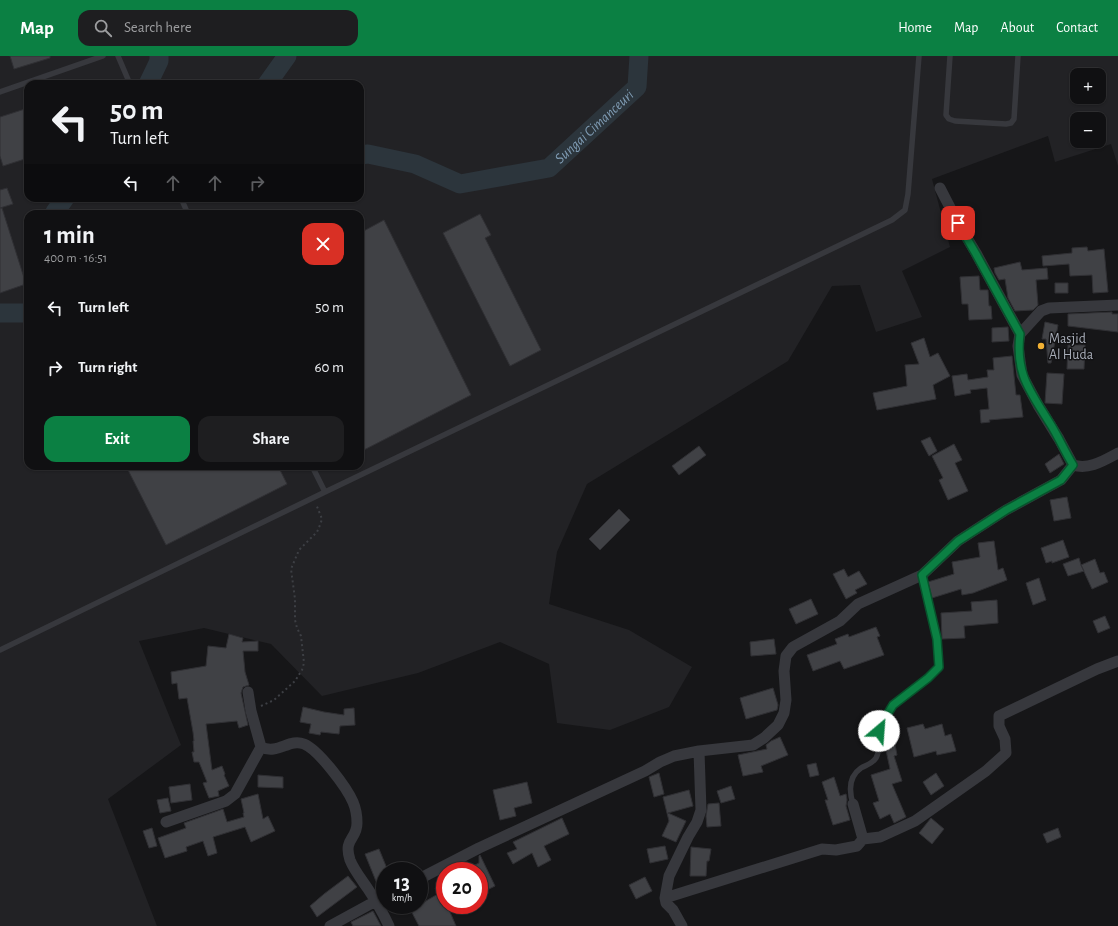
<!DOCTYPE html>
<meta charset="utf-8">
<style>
body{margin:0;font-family:"Alegreya Sans",sans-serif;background:#1e1e20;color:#f1f3f6;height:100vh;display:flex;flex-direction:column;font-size:15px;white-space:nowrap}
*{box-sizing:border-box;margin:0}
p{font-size:13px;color:#9c9d9f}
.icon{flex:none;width:22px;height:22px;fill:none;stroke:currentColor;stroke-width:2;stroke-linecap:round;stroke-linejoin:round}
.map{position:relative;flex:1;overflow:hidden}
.side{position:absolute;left:24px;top:154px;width:340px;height:260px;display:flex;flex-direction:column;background:#101012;border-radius:12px;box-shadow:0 1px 3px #0004,0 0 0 1px #303032}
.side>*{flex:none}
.top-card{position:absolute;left:24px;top:24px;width:340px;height:122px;border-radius:12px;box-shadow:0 1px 3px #0004,0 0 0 1px #303032;background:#101012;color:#f1f3f6;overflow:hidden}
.buttons{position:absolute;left:1070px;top:12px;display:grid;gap:8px}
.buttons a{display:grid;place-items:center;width:36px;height:36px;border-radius:8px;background:#101012;box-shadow:0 1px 3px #0004,0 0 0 1px #303032;font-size:20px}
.speed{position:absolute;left:376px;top:806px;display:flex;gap:8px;font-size:20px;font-weight:700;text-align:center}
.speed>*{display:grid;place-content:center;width:52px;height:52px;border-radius:50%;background:#101012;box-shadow:0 1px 3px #0004,0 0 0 1px #303032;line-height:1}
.speed small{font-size:10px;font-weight:400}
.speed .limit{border:6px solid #d22;background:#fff;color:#111}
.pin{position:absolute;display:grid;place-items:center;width:34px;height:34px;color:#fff;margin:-17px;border-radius:8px;box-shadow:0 2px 6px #0006}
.me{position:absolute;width:44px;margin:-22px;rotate:27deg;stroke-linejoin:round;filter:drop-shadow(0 0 3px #0008)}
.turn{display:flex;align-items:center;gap:14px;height:84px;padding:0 20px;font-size:18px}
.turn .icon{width:52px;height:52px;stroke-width:2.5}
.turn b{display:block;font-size:28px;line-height:34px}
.lanes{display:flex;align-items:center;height:38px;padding:0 20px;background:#0003;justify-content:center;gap:20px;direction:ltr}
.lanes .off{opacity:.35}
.round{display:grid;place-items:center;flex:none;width:42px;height:42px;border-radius:12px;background:#1e1e20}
.summary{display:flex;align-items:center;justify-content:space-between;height:68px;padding:0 20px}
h1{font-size:24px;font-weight:700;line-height:30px}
.cta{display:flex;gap:8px;margin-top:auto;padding:8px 20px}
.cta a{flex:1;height:46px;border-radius:12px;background:#0b8043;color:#fff;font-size:16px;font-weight:700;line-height:46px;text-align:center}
.cta a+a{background:#1e1e20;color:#f1f3f6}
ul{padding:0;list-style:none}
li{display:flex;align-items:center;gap:12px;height:60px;padding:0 20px}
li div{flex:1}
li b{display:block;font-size:15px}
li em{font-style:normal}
header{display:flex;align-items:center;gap:24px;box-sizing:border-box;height:56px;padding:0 20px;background:#0b8043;color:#fff}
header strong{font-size:19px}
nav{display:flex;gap:22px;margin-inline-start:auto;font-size:14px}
.search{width:280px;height:36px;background:#1e1e20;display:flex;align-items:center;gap:10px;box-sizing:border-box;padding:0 14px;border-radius:12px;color:#9c9d9f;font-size:15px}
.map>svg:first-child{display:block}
.built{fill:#222225;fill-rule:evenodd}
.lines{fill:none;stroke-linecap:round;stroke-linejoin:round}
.river{stroke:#2c353c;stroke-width:19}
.building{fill:#404145;stroke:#303034}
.path{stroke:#3d3f44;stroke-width:2;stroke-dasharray:2 3;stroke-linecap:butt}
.lane{stroke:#37383d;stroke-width:5.5}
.street{stroke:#37383d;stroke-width:11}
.route-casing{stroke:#07532c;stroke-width:10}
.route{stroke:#0b8043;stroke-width:7}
.poi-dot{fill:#f2b134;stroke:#111113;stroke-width:1.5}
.labels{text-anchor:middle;stroke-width:3;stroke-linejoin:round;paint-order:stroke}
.poi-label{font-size:14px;fill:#a8adb8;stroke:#111113;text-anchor:start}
.water-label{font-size:15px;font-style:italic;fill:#7f9bb3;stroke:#111113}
</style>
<header>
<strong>Map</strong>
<div class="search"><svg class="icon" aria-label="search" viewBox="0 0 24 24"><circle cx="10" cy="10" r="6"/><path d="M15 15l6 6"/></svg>Search here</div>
<nav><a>Home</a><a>Map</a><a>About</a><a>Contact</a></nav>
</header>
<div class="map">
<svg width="1118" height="870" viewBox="0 0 1118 870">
<rect width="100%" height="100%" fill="#161618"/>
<path class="built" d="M0,0H1118V110L1111,88L1055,106L1048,80L932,123L950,191L902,215L922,261L876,276L860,229L832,230L788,305L587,428L557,496L549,548L629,574L692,611L669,651L610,674L557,667L549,608L500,586L418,617L322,640L271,588L204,572L139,585L181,689L108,743L157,870H0ZM1077,19H1099V41H1077ZM28,28H360V142H28ZM1077,63H1099V85H1077ZM28,158H360V410H28Z"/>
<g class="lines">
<g class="river">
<path d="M148,28L159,5V0"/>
<path d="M267,28L287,0"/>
<path id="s1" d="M360,99L368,98L415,108L460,128L549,112L637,31L639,0"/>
<path d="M56,158L55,156L65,142"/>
<path d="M0,257H28"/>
</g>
</g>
<path class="building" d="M10,0H50V2L14,13Z
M28,52V102L3,110L0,100V61Z
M7,132L13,148L0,152V134Z
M0,152H2L26,228L0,237Z
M480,158L491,179L485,182L541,294L510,310L443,177Z
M384,164L471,339L360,396V177Z
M1087,191L1088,195L1104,193L1108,236L1093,237L1092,219L1070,220L1069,208L1043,210L1042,200L1072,197V192Z
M1020,206L1022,214L1047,212L1048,223L1036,224L1038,249L1033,254L1015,255L1008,242L1005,223L999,224L995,217L994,212Z
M979,220L980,234H988L989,250H991L992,263L969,264L968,248H962L960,221Z
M1055,227H1068V237H1055Z
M1112,256V258H1118V276L1068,270V258Z
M1045,266L1058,269L1051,307H1048L1046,283H1042Z
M1008,271L1009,285L992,286V272Z
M924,282L930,301L938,297L950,320L933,329L936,343L877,354L873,337L907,330L905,309L919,308L911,287Z
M1068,289H1085L1084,313H1067Z
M1012,300L1016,339H1020L1023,361L989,364L990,366L981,367L980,354L989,353L987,332L970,334L971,337L955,340L952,320L967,318L968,324L988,321L987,314H994L993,302Z
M1047,317L1064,318L1062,348L1045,347Z
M930,381L937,395L929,400L921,385Z
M954,388L962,404L955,407L968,435L948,444L939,424L943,422L932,400Z
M699,390L706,399L679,419L672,410Z
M1059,398L1064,408L1050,417L1045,408Z
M126,410H278L287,428L166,489Z
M1067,441L1071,462L1054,465L1050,444Z
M619,453L630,464L600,494L589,483Z
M1063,484L1069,501L1052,507V505L1046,507L1041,492Z
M994,485L998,514L1003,512L1007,524L973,537L962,539L961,533L932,542L928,526L954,518L952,506L980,501L978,487Z
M1079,502L1081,509L1095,503L1100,517L1104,516L1108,526L1092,533L1081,509L1084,515L1068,520L1063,508Z
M844,513L848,521L859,515L867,528L855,534L857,537L846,543L833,518Z
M1039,522L1046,544L1033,549L1026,527Z
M811,543L818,558L796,568L789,553Z
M997,544L998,567L964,570L965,582L942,583L941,557L972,555L971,546Z
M1105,560L1110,572L1098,577L1093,565Z
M876,571L880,580L877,581L884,599L844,613L840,605L813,615L807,599L837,588L835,583L848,578L849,581Z
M229,578L243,582L242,586L258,585V595H243L245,616L249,629L243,631L241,637L248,669L239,672L237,665L206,668L212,714L222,710L225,718L224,719L229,730L218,735L219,740L209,742L203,727L207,726L199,706H194L192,696H194L193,685H194L193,676L187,642L179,643L177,627L172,628L171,616L206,610L208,590L226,592Z
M774,583L776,598L751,600L750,586Z
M773,632L778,649L777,654L746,663L740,642Z
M303,651L324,656L344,659V653L354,652L355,669L340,670L339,678L321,676L320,679L309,677L311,668L300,666Z
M923,668L925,673L942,668L945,680L951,678L956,695L937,699L936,695L914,701L907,672Z
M893,678L897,699L894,700L902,725L892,728L906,761L894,767L890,758L880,763L873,747L879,745L871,719L890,713L883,680Z
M780,681L788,699L761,710L763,716L743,720L738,699L767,693L766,689L771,685Z
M816,707L819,719L810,721L807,709Z
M659,717L664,738L654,741L649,721Z
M936,717L944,730L931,739L923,726Z
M258,719L283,721V732L258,731Z
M834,721L840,740L846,738L847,744L846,750L850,764L833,769L825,744H828L822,726Z
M527,726L532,747L514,752L516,760L500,764L493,734Z
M190,728L192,744L171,747L169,731Z
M731,730L735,743L721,747L717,735Z
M689,734L693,750L668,757L686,765L676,786L662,780L669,765L663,741Z
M258,738L263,763L268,760L275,775L251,786L245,771L213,781L217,797L208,800L203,785L186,791L187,795L165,802L158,782L186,772L184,767L223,753L227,766L244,761L243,757H244L241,743Z
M168,742L171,755L160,757L157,744Z
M719,747L721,770L707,771L706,760L708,748Z
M562,762L569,778L544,790L551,804L538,811L532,797L513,808L507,797L517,793L513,786Z
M931,762L944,773L932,788L919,777Z
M152,772L157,790L149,792L143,775Z
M1058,772L1061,781L1047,787L1043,778Z
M665,790L668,803L650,807L647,793Z
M691,791L711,793L709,805H707L706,820H690Z
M379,793L388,815H385V833L380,835L365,798Z
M480,799L495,830L479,838V815H463L479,807V800Z
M348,820L357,831L317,861L310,850L324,838Z
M645,821L652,835L636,843L629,829Z
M445,827V849H447L456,870H419L408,849H419L438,838L435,832Z
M373,855L381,870H353L351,866Z"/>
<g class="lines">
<path class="path" d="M261,650L274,644L295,625L302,614L304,607L301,580L297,572L295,564V543L291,513L299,494L317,476L320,469L322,463L316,448"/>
<path class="lane" d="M118,0L130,28
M950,0L946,59L949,63L955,65L1006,68L1011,67L1014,63L1018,0
M0,36L103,0
M181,142L188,158
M312,410L325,436
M0,594L325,436L892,164L905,154L908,138L919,0
M853,748C849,735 848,721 861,712C866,709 872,708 876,702C882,692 876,677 882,666C894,643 920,629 939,611L937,583L922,519"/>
<path class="street" d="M940,132L958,167L976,197L1020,278
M1073,409L1059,383L1038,349L1022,319L1018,290L1020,278L1041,255L1049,252L1118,249
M248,636L251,655L261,691C278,699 289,682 304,688C319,694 347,732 353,746C356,753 357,760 357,767C357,784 343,782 350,804C354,814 362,824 368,833C376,845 383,857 389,870
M166,766L226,745L235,738L261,691
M863,783L880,781L915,765L986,715L1006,697L1005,683L999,670V660L1097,613L1118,605
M419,823L479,792L645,715L660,706L674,700L699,695L753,689L764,682L778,669L784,657L786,644L784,615L786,600L793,591L840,565L858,548L922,519L958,485L1006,454L1061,424L1073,409C1089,414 1103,405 1118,397
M665,842L822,793L836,794L857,790L863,783L853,748
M330,870L385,840
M682,870L673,854L666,847L665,842L669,820L688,781L697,766L701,754L699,695"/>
</g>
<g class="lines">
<g class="route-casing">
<path id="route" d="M879,675L882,667L893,649L928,622L939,611L937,583L922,519L958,485L1006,454L1061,424L1073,409C1065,396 1059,382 1051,369C1031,336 1015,319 1020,278L976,198L958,167"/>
</g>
<use href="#route" class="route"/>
</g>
<circle class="poi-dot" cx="1041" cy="290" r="4"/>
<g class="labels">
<g class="poi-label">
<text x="1049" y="287">Masjid<tspan x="1049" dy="16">Al Huda</tspan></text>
</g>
<g class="water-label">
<text dy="5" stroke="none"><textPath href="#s1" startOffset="257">Sungai Cimanceuri</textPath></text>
</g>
</g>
</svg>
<div class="buttons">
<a>+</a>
<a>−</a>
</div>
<div class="speed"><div>13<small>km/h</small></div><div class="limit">20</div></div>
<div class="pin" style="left:958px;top:167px;background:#d93025"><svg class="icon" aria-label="arrive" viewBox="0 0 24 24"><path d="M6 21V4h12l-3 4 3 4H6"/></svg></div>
<svg class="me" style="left:879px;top:675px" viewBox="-20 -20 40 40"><circle r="19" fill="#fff"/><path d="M0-13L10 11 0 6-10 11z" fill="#0b8043"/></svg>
<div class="top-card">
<div class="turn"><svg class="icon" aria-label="left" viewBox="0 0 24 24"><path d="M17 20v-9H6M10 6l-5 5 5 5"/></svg><div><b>50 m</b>Turn left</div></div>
<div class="lanes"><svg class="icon" aria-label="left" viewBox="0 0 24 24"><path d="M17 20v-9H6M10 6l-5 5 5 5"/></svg><svg class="icon off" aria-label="ahead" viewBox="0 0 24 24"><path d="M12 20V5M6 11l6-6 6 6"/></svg><svg class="icon off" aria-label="ahead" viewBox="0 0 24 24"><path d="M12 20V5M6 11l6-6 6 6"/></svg><svg class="icon off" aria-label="right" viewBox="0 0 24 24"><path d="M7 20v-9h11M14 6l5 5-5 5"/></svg></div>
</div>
<section class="side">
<div class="summary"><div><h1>1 min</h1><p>400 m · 16:51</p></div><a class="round" style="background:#d93025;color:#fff"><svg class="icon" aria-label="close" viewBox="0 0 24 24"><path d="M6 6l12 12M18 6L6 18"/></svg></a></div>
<ul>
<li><svg class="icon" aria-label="left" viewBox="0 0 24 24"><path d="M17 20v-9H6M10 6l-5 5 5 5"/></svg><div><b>Turn left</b></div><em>50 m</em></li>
<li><svg class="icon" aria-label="right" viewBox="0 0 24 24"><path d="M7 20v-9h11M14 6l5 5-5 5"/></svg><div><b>Turn right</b></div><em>60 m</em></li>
</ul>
<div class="cta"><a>Exit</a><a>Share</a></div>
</section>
</div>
